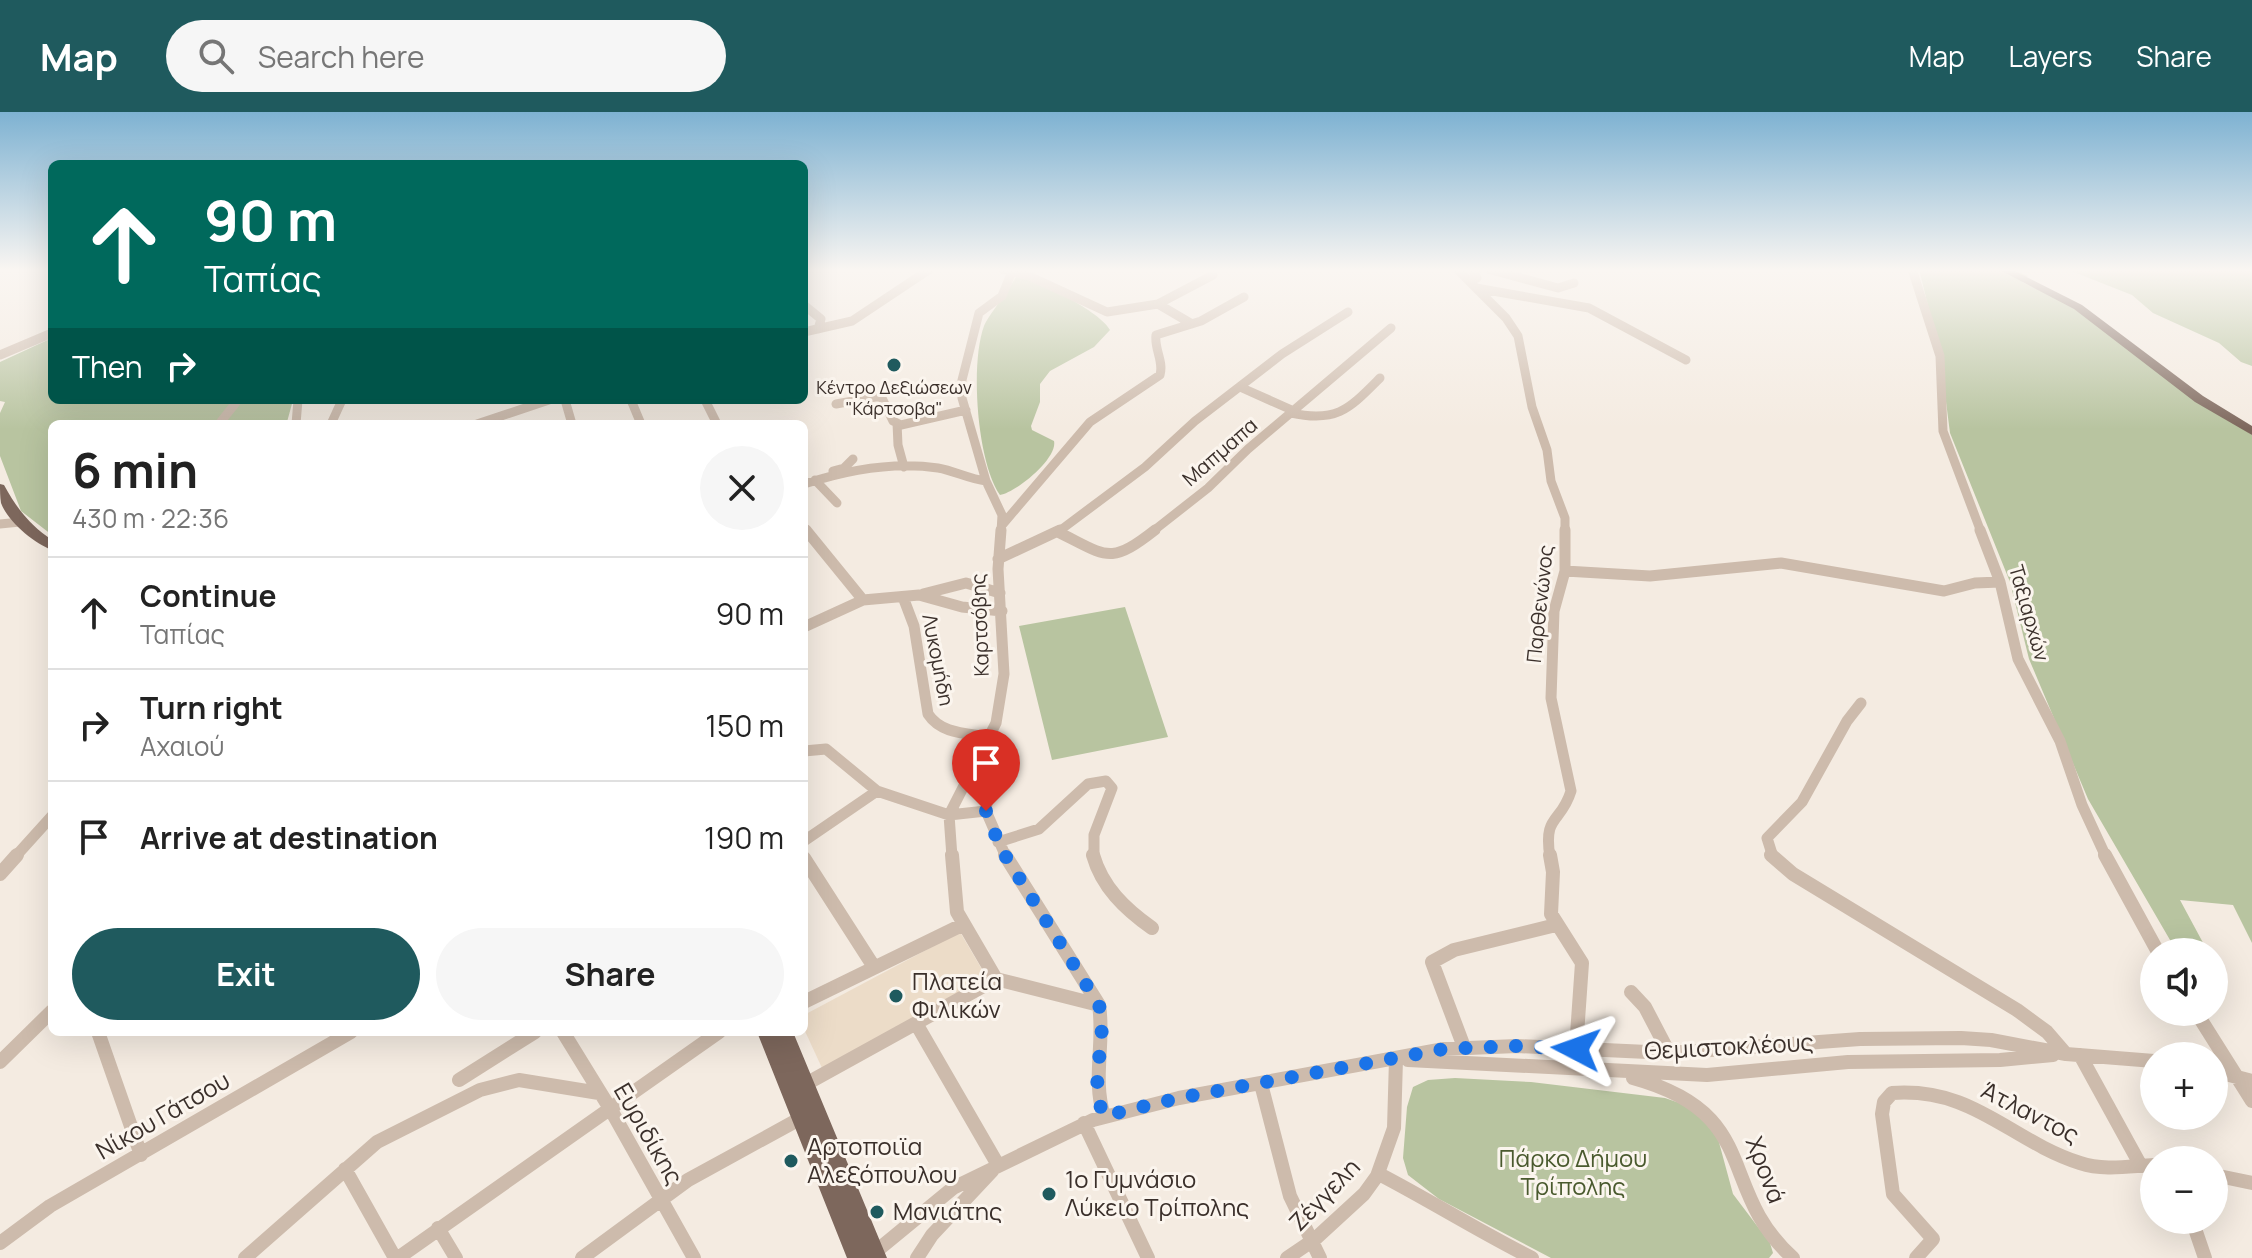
<!DOCTYPE html>
<meta charset="utf-8">
<style>
body{margin:0;font-family:Manrope,sans-serif;background:#f6f6f6;color:#222;height:100vh;display:flex;flex-direction:column;font-size:30px;white-space:nowrap}
*{box-sizing:border-box;margin:0}
p{font-size:26px;color:#767676}
.icon{flex:none;width:44px;height:44px;fill:none;stroke:currentColor;stroke-width:2;stroke-linecap:round;stroke-linejoin:round}
.map{position:relative;flex:1;overflow:hidden}
.drawer{position:absolute;left:48px;top:308px;width:760px;height:616px;display:flex;flex-direction:column;background:#fff;border-radius:12px;box-shadow:0 8px 32px #0002}
.drawer>*{flex:none}
.guide{position:absolute;left:48px;top:48px;width:760px;height:244px;border-radius:12px;box-shadow:0 8px 32px #0002;background:#00695c;color:#fff;overflow:hidden}
.tools{position:absolute;left:2140px;top:826px;display:grid;gap:16px}
.tools a{display:grid;place-items:center;width:88px;height:88px;border-radius:50%;background:#fff;box-shadow:0 8px 32px #0002;font-size:40px}
.pin{position:absolute;display:grid;place-items:center;width:68px;height:68px;color:#fff;margin:-82px -34px;border-radius:50% 50% 50% 0;rotate:-45deg;box-shadow:0 0 8px #0007}
.pin .icon{rotate:45deg}
.me{position:absolute;width:88px;margin:-44px;rotate:274deg;stroke-linejoin:round;filter:drop-shadow(0 0 6px #0008)}
.turn{display:flex;align-items:center;gap:28px;height:168px;padding:0 24px;font-size:36px}
.turn .icon{width:104px;height:104px;stroke-width:2.5}
.turn b{display:block;font-size:56px;line-height:68px}
.then{display:flex;align-items:center;height:76px;padding:0 24px;background:#0003;gap:16px;font-size:30px}
.round{display:grid;place-items:center;flex:none;width:84px;height:84px;border-radius:42px;background:#f6f6f6}
.headline{display:flex;align-items:center;justify-content:space-between;height:136px;padding:0 24px}
h1{font-size:48px;font-weight:700;line-height:60px}
.primary-button{display:flex;gap:16px;margin-top:auto;padding:16px 24px}
.primary-button a{flex:1;height:92px;border-radius:48px;background:#1f5a5e;color:#fff;font-size:32px;font-weight:700;line-height:92px;text-align:center}
.primary-button a+a{background:#f6f6f6;color:#222}
ul{padding:0;list-style:none}
li{display:flex;align-items:center;gap:24px;height:112px;padding:0 24px;border-top:2px solid #e0e0e0}
li div{flex:1}
li b{display:block;font-size:30px}
li em{font-style:normal}
header{display:flex;align-items:center;gap:48px;box-sizing:border-box;height:112px;padding:0 40px;background:#1f5a5e;color:#fff}
header strong{font-size:38px}
nav{display:flex;gap:44px;margin-inline-start:auto;font-size:28px}
.search{width:560px;height:72px;background:#f6f6f6;display:flex;align-items:center;gap:20px;box-sizing:border-box;padding:0 28px;border-radius:44px;color:#767676;font-size:30px}
.map>svg:first-child{display:block}
.green{fill:#b8c4a0}
.plaza{fill:#ecdcc8}
.lines{fill:none;stroke-linecap:round;stroke-linejoin:round}
.minor-far2{stroke:#cdbbac;stroke-width:9}
.minor-far1{stroke:#cdbbac;stroke-width:11}
.minor{stroke:#cdbbac;stroke-width:14}
.major{fill:#7d675c;fill-rule:evenodd}
.route{stroke:#1a73e8;stroke-width:14;stroke-dasharray:0 25.2}
.poi-dot{fill:#1f5a5e;stroke:#fbf5ee;stroke-width:3}
.labels{text-anchor:middle;stroke-width:6;stroke-linejoin:round;paint-order:stroke}
.far-poi-label{font-size:18px;fill:#3b302b;stroke:#fbf5ee}
.street-label{font-size:20px;fill:#3b302b;stroke:#fbf5ee}
.near-poi-label{font-size:24px;fill:#3b302b;stroke:#fbf5ee;text-anchor:start}
.near-street-label{font-size:24px;fill:#3b302b;stroke:#fbf5ee}
.near-park-label{font-size:24px;fill:#4a5a2e;stroke:#fbf5ee}
</style>
<header>
<strong>Map</strong>
<div class="search"><svg class="icon" aria-label="search" viewBox="0 0 24 24"><circle cx="10" cy="10" r="6"/><path d="M15 15l6 6"/></svg>Search here</div>
<nav><a>Map</a><a>Layers</a><a>Share</a></nav>
</header>
<div class="map">
<svg width="2252" height="1146" viewBox="0 0 2252 1146">
<rect width="100%" height="100%" fill="#f4ebe1"/>
<path class="green" d="M1919,157H2012L2028,164L2022,170L2066,191L2252,323V831L2233,793L2180,788L2208,840H2177L2088,687L2029,547L2010,470L1950,321L1940,243Z
M2066,157H2252V254L2241,250L2219,231L2153,201L2132,183Z
M1017,163C1038,168 1101,200 1110,218L1094,235L1050,259L1040,272V290L1031,314L1032,318L1054,329C1058,346 1017,380 1000,383C977,350 970,252 984,214C988,204 1010,177 1017,163Z
M52,226V288H293L287,310L52,312V423L21,399L0,344V301L5,290L0,289V250Z
M1125,495L1168,625L1052,648L1019,514Z
M1455,966L1531,970L1665,986L1694,996L1717,1023L1733,1082L1770,1131L1773,1141L1769,1146H1551L1439,1087L1408,1063L1403,1046L1407,995L1413,975L1428,968Z"/>
<path class="plaza" d="M960,820L987,866L822,956L804,917V903Z"/>
<g class="lines">
<path class="minor-far2" d="M1002,157L1029,164L1107,200L1158,192L1213,163
M1457,157L1506,206L1518,224L1532,295L1547,338L1551,369L1565,406V420
M1488,157L1558,176L1574,171
M1912,157L1940,244L1943,319L1981,420
M1469,169L1477,166L1474,161L1476,157
M1476,176L1589,196L1686,248
M1158,192L1192,212
M804,193L821,207L818,217
M804,220L852,209L930,157
M0,243L52,221
M1240,275L1294,299
M565,288L572,312
M631,288L641,312
M705,288L717,312
M836,292L881,284L893,309L901,313L966,298
M1291,301C1337,311 1349,297 1380,266
M897,311L898,333L904,355
M219,312L238,288
M296,312L298,288
M331,312L342,288
M477,312L549,288
M833,359L844,356L853,347
M815,368L837,391
M804,372C847,358 893,349 938,356C955,359 969,367 986,369
M0,412L20,410
M1003,412L1090,310L1160,263C1164,249 1154,237 1156,223L1201,209L1244,185
M804,416L807,420
M1001,420L1002,403L986,369L962,286V268L979,201L1002,184L1013,157
M1058,420L1145,355L1195,309L1282,242L1348,200
M1152,420L1208,376L1248,337L1391,216"/>
<path class="minor-far1" d="M806,418L863,488
M1980,418L2000,470L2018,547L2060,629L2082,693L2106,745
M1058,420C1107,444 1109,454 1155,418
M998,447L1060,418
M1565,459L1650,464L1781,451L1944,479L1975,471L2000,470
M923,482L966,471L1000,481
M903,485L914,514L928,602C941,622 966,621 989,625L994,639L986,699
M804,515L863,488L919,483L962,495L1002,499
M804,639L826,637L877,679L949,703L986,699L1006,745
M804,729L877,679
M998,730L1039,717L1088,672L1106,669L1112,676L1094,723V745
M15,745L52,704
M952,745L949,703L996,611L1004,562L998,457L1001,418
M1550,745C1543,702 1561,712 1571,679L1551,586L1554,499L1565,459V418
M1773,745L1767,726L1802,690L1847,609L1861,591"/>
<path class="minor" d="M952,743L957,800L996,867
M1005,743L1099,893C1105,931 1092,967 1104,1004
M1093,743C1102,775 1125,797 1152,816
M1550,743L1553,760L1551,802L1582,851L1576,937
M1771,743L1793,762L2017,898L2047,920L2066,942
M2105,743L2158,840
M804,746L874,855
M0,762L17,743
M996,867L1099,893
M1631,880L1645,895L1669,941
M804,890L964,812
M2196,900L2252,989
M917,913L998,1053
M98,920L141,1043
M563,920L611,998L694,1146
M1464,935L1432,850L1454,838L1556,813
M2080,943L2141,1054
M1408,948L1707,963L1848,950L2000,948L2053,943
M0,950L52,899
M2214,959L2252,969
M1633,966C1764,1002 1715,1076 1793,1146
M459,968L535,920
M1261,972L1290,1084L1320,1146
M804,973L996,867
M1084,1011L1148,1146
M345,1057L395,1146
M1379,1062C1431,1089 1480,1120 1532,1146
M2214,1063L2252,1071
M2192,1108L2205,1146
M438,1116L456,1146
M0,1131L50,1094L351,920
M245,1146L377,1030L480,978L519,968L599,981
M398,1146L719,920
M582,1146L688,1068L803,1005
M868,1146L953,1076L1093,1008L1179,986L1444,937L1517,934L1669,941L1860,927L1961,926L1991,928L2066,942L2154,949
M917,1146L932,1123L992,1059
M1287,1146L1315,1127L1364,1082L1377,1064L1394,1016L1396,947
M1916,1146L1933,1127L1893,1082L1882,1002L1884,990L1892,981C1974,975 2009,1028 2080,1051C2104,1059 2130,1054 2154,1053"/>
<path class="major" d="M1998,157H2011L2082,193L2203,284L2252,314V323L2195,290L2074,197Z
M0,372L4,373C17,397 30,413 52,428V438C34,431 8,410 1,391C0,385 0,378 0,372Z
M757,920H775L867,1146H847Z
M775,920H793L887,1146H867Z"/>
</g>
<linearGradient id="sky" x2="0" y2="1"><stop stop-color="#7eb2d2"/><stop offset="0.5" stop-color="#faf6f2"/><stop offset="1" stop-color="#faf6f2" stop-opacity="0"/></linearGradient>
<rect width="2252" height="317" fill="url(#sky)"/>
<g class="lines">
<path class="route" d="M986,699L1001,737L1099,893C1109,931 1087,966 1104,1004L1179,986L1444,937L1517,934L1576,937"/>
</g>
<g class="poi-dot">
<circle cx="894" cy="253" r="8"/>
<circle cx="896" cy="884" r="8"/>
<circle cx="791" cy="1049" r="8"/>
<circle cx="1049" cy="1082" r="8"/>
<circle cx="877" cy="1100" r="8"/>
</g>
<g class="labels">
<g class="far-poi-label">
<text x="894" y="282">Κέντρο Δεξιώσεων<tspan x="894" dy="21">"Κάρτσοβα"</tspan></text>
</g>
<g class="street-label">
<text transform="translate(1220 340) rotate(-41)" y="7">Μαπμαπα</text>
<text transform="translate(1540 492) rotate(-84)" y="7">Παρθενώνος</text>
<text transform="translate(2029 501) rotate(74)" y="7">Ταξιαρχών</text>
<text transform="translate(980 513) rotate(-92)" y="7">Καρτσόβης</text>
<text transform="translate(938 548) rotate(79)" y="7">Λυκομήδη</text>
</g>
<g class="near-poi-label">
<text x="912" y="878">Πλατεία<tspan x="912" dy="28">Φιλικών</tspan></text>
<text x="807" y="1043">Αρτοποιϊα<tspan x="807" dy="28">Αλεξόπουλου</tspan></text>
<text x="1065" y="1076">1ο Γυμνάσιο<tspan x="1065" dy="28">Λύκειο Τρίπολης</tspan></text>
<text x="893" y="1108">Μανιάτης</text>
</g>
<g class="near-street-label">
<text transform="translate(1729 935) rotate(-3)" y="8">Θεμιστοκλέους</text>
<text transform="translate(2030 1001) rotate(27)" y="8">Άτλαντος</text>
<text transform="translate(163 1004) rotate(-30)" y="8">Νίκου Γάτσου</text>
<text transform="translate(648 1022) rotate(60)" y="8">Ευριδίκης</text>
<text transform="translate(1765 1058) rotate(69)" y="8">Χρονά</text>
<text transform="translate(1325 1083) rotate(-46)" y="8">Ζέγγελη</text>
</g>
<g class="near-park-label">
<text x="1573" y="1055">Πάρκο Δήμου<tspan x="1573" dy="28">Τρίπολης</tspan></text>
</g>
</g>
</svg>
<div class="tools">
<a><svg class="icon" aria-label="sound" viewBox="0 0 24 24"><path d="M4 9h4l5-4v14l-5-4H4zM17 9q2 3 0 6"/></svg></a>
<a>+</a>
<a>−</a>
</div>
<div class="pin" style="left:986px;top:699px;background:#d93025"><svg class="icon" aria-label="arrive" viewBox="0 0 24 24"><path d="M6 21V4h12l-3 4 3 4H6"/></svg></div>
<svg class="me" style="left:1576px;top:937px" viewBox="-20 -20 40 40"><path d="M0-17L14 15 0 8-14 15z" fill="#1a73e8" stroke="#fff" stroke-width="4"/></svg>
<div class="guide">
<div class="turn"><svg class="icon" aria-label="ahead" viewBox="0 0 24 24"><path d="M12 20V5M6 11l6-6 6 6"/></svg><div><b>90 m</b>Ταπίας</div></div>
<div class="then">Then<svg class="icon" aria-label="right" viewBox="0 0 24 24"><path d="M7 20v-9h11M14 6l5 5-5 5"/></svg></div>
</div>
<section class="drawer">
<div class="headline"><div><h1>6 min</h1><p>430 m · 22:36</p></div><a class="round"><svg class="icon" aria-label="close" viewBox="0 0 24 24"><path d="M6 6l12 12M18 6L6 18"/></svg></a></div>
<ul>
<li><svg class="icon" aria-label="ahead" viewBox="0 0 24 24"><path d="M12 20V5M6 11l6-6 6 6"/></svg><div><b>Continue</b><p>Ταπίας</p></div><em>90 m</em></li>
<li><svg class="icon" aria-label="right" viewBox="0 0 24 24"><path d="M7 20v-9h11M14 6l5 5-5 5"/></svg><div><b>Turn right</b><p>Αχαιού</p></div><em>150 m</em></li>
<li><svg class="icon" aria-label="arrive" viewBox="0 0 24 24"><path d="M6 21V4h12l-3 4 3 4H6"/></svg><div><b>Arrive at destination</b></div><em>190 m</em></li>
</ul>
<div class="primary-button"><a>Exit</a><a>Share</a></div>
</section>
</div>
